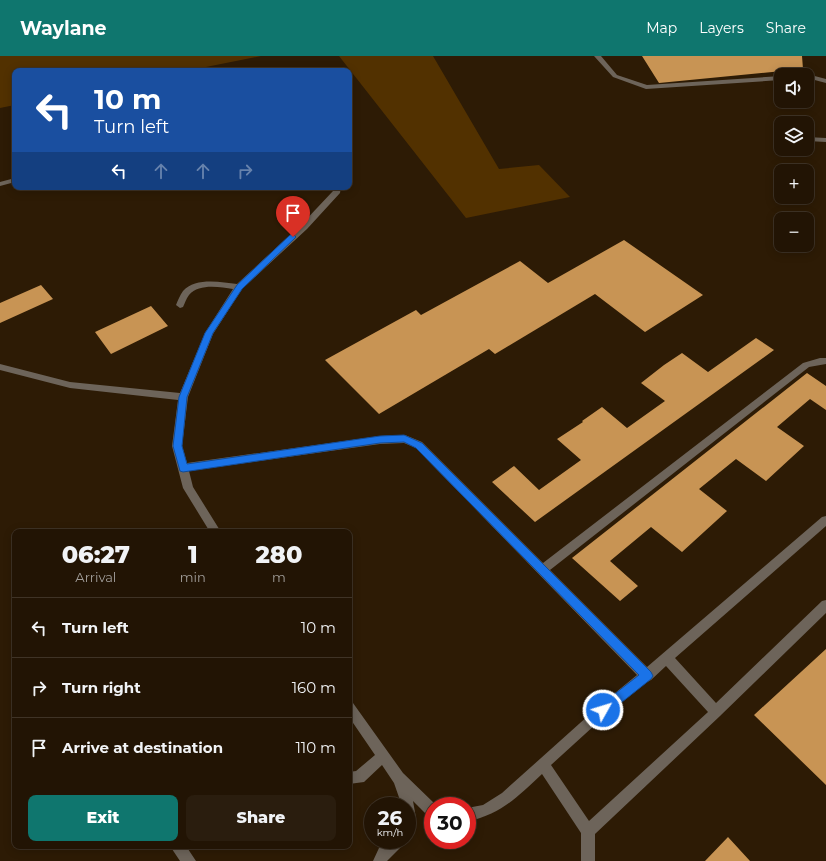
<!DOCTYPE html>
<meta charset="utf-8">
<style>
body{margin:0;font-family:Montserrat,sans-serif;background:#2a1d0e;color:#f1f3f6;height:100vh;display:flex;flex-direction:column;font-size:15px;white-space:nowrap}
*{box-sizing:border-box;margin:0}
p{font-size:13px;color:#a29e9a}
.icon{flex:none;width:22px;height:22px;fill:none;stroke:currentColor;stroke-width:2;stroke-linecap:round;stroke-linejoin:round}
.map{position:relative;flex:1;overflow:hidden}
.side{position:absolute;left:12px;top:473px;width:340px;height:320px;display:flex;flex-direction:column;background:#221404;border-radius:8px;box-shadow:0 2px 10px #0003,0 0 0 1px #3f3326}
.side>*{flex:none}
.banner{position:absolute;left:12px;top:12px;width:340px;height:122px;border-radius:8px;box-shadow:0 2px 10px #0003,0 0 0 1px #3f3326;background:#1a4fa0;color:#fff;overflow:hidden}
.fabs{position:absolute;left:774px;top:12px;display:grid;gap:8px}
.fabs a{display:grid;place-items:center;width:40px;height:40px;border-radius:8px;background:#221404;box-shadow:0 2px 10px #0003,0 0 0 1px #3f3326;font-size:20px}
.speed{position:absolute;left:364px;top:741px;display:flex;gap:8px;font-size:20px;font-weight:700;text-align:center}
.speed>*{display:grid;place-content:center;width:52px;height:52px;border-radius:50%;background:#221404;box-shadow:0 2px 10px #0003,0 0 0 1px #3f3326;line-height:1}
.speed small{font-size:10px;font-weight:400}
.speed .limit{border:6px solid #d22;background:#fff;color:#111}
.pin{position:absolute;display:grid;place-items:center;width:34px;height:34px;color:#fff;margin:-41px -17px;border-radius:50% 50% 50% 0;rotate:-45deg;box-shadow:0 0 4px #0007}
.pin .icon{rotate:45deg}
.me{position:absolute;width:44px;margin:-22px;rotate:51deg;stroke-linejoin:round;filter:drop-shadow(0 0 3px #0008)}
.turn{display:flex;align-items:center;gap:14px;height:84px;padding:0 16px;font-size:18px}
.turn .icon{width:52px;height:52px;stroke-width:2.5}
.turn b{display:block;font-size:28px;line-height:34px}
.lanes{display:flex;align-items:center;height:38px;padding:0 16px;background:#0003;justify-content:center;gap:20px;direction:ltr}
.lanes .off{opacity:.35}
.eta{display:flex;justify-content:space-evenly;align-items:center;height:68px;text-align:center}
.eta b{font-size:24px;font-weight:800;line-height:28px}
.action{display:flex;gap:8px;margin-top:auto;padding:8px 16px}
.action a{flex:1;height:46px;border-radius:8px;background:#0f766e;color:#fff;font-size:16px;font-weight:800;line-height:46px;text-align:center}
.action a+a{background:#2a1d0e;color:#f1f3f6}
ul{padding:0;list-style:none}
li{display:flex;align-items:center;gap:12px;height:60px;padding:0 16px;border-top:1px solid #3f3326}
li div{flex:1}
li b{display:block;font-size:15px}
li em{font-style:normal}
header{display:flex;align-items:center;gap:24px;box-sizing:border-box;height:56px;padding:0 20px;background:#0f766e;color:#fff}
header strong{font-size:19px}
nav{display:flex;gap:22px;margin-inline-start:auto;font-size:14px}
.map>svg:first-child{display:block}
.green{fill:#523100}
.building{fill:#c89454}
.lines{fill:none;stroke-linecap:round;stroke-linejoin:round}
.minor{fill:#6d645a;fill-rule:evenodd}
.route{fill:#1a73e8;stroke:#114b97}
</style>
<header>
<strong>Waylane</strong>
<nav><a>Map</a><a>Layers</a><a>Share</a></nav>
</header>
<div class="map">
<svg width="826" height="805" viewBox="0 0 826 805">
<rect width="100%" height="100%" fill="#2d1b05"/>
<path class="green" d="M0,0H261L186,15H15V49L0,52Z
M339,0H433L499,113L539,109L570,141L466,162Z"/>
<path class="building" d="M642,0H802L803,13L659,27Z
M624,184L703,239L645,276L595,238L495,298L489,293L379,358L325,304L416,254L421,259L520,205L548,227Z
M41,229L53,243L0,267V247Z
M151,250L168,270L111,298L95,276Z
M756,282L774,294L535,466L492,426L514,410L539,434L581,404L557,383L583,366L582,365L602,351L627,372L665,345L641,327L664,309L682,297L708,316Z
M807,317L826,330V354L810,343L777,371L804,390L766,425L736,403L699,433L727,455L682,496L651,471L610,505L638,530L620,545L572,502Z
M826,593V729L754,659Z
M728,781L750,805H705Z"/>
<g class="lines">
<path class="minor" d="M594,0H601L617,19L647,29L781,20V24L646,33L613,21Z
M807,18L826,23V27L807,22V19H804Z
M776,78H781V83L776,82Z
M807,81L826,82V86L807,85Z
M15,122V126L0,130V126Z
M333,131H341L340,137L307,173L242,233L213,278L188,341L182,390L187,407L380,380L405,379L422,386L543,507L803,307L820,302H826V308L809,311L550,514L647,611L822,461L826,460V470L675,602L716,647L822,545L826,544V557L720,660L595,778V805H581V777L542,718C516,742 503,757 467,766V752L483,749L502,737L599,650L637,619L416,392L404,387L380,388L189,415L193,431L221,476H210L183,432L172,390L178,344L70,332L0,314V308L70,326L180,337L205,277L233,233C220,231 199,227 189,239C186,243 185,247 183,251L180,252L176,249C178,244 180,239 183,235C195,221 221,226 237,228L301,169L333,135ZM666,610L708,656L589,765L551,709L607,658L647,626L651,624Z
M349,645L353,647L403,717L434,747L438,748V750H433V760L425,757L413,745L416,762L412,780L407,782V750H402L394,727L382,709L364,726L349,728V716L356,715L375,699L349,661Z
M388,784H405L403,789L387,805H373L379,792Z
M170,790H186L196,805H180Z"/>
</g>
<path class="route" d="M293,178L296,181L295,182L242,233L213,277L187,341L182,390L187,408L380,380L404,379L422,387L651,616L653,620L651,623L607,658L603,660L599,658L598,654L599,650L639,619L416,392L404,386L380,387L183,416L180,415L173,390L179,341L205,277L237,229L290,179Z"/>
</svg>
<div class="fabs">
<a><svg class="icon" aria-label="sound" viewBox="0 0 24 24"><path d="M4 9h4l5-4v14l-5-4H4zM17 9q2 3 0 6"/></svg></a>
<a><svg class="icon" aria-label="layers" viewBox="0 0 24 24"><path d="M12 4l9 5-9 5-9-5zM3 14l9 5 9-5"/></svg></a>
<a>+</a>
<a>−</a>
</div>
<div class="speed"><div>26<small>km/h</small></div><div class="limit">30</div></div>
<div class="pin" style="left:293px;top:181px;background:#d93025"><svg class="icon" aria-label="arrive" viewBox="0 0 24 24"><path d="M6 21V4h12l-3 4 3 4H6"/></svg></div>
<svg class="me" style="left:603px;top:654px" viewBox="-20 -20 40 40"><circle r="17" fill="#1a73e8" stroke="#fff" stroke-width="3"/><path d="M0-11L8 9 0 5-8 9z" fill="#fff"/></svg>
<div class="banner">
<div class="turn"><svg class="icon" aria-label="left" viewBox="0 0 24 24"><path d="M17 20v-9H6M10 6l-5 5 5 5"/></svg><div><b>10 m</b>Turn left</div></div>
<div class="lanes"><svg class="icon" aria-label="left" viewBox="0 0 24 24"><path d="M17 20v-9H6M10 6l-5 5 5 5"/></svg><svg class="icon off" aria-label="ahead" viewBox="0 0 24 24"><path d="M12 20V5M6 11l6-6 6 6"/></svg><svg class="icon off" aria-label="ahead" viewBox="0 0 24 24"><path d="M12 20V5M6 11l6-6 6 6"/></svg><svg class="icon off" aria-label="right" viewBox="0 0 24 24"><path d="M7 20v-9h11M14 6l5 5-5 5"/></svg></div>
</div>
<section class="side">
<div class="eta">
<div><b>06:27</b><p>Arrival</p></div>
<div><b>1</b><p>min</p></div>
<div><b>280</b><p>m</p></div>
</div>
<ul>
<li><svg class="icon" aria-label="left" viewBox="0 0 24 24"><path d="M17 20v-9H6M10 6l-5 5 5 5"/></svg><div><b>Turn left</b></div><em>10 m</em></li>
<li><svg class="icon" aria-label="right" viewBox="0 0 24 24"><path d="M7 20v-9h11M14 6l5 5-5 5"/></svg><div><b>Turn right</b></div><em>160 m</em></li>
<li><svg class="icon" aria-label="arrive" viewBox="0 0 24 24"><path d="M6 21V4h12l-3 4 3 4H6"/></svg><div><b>Arrive at destination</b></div><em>110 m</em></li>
</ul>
<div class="action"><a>Exit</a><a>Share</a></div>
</section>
</div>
